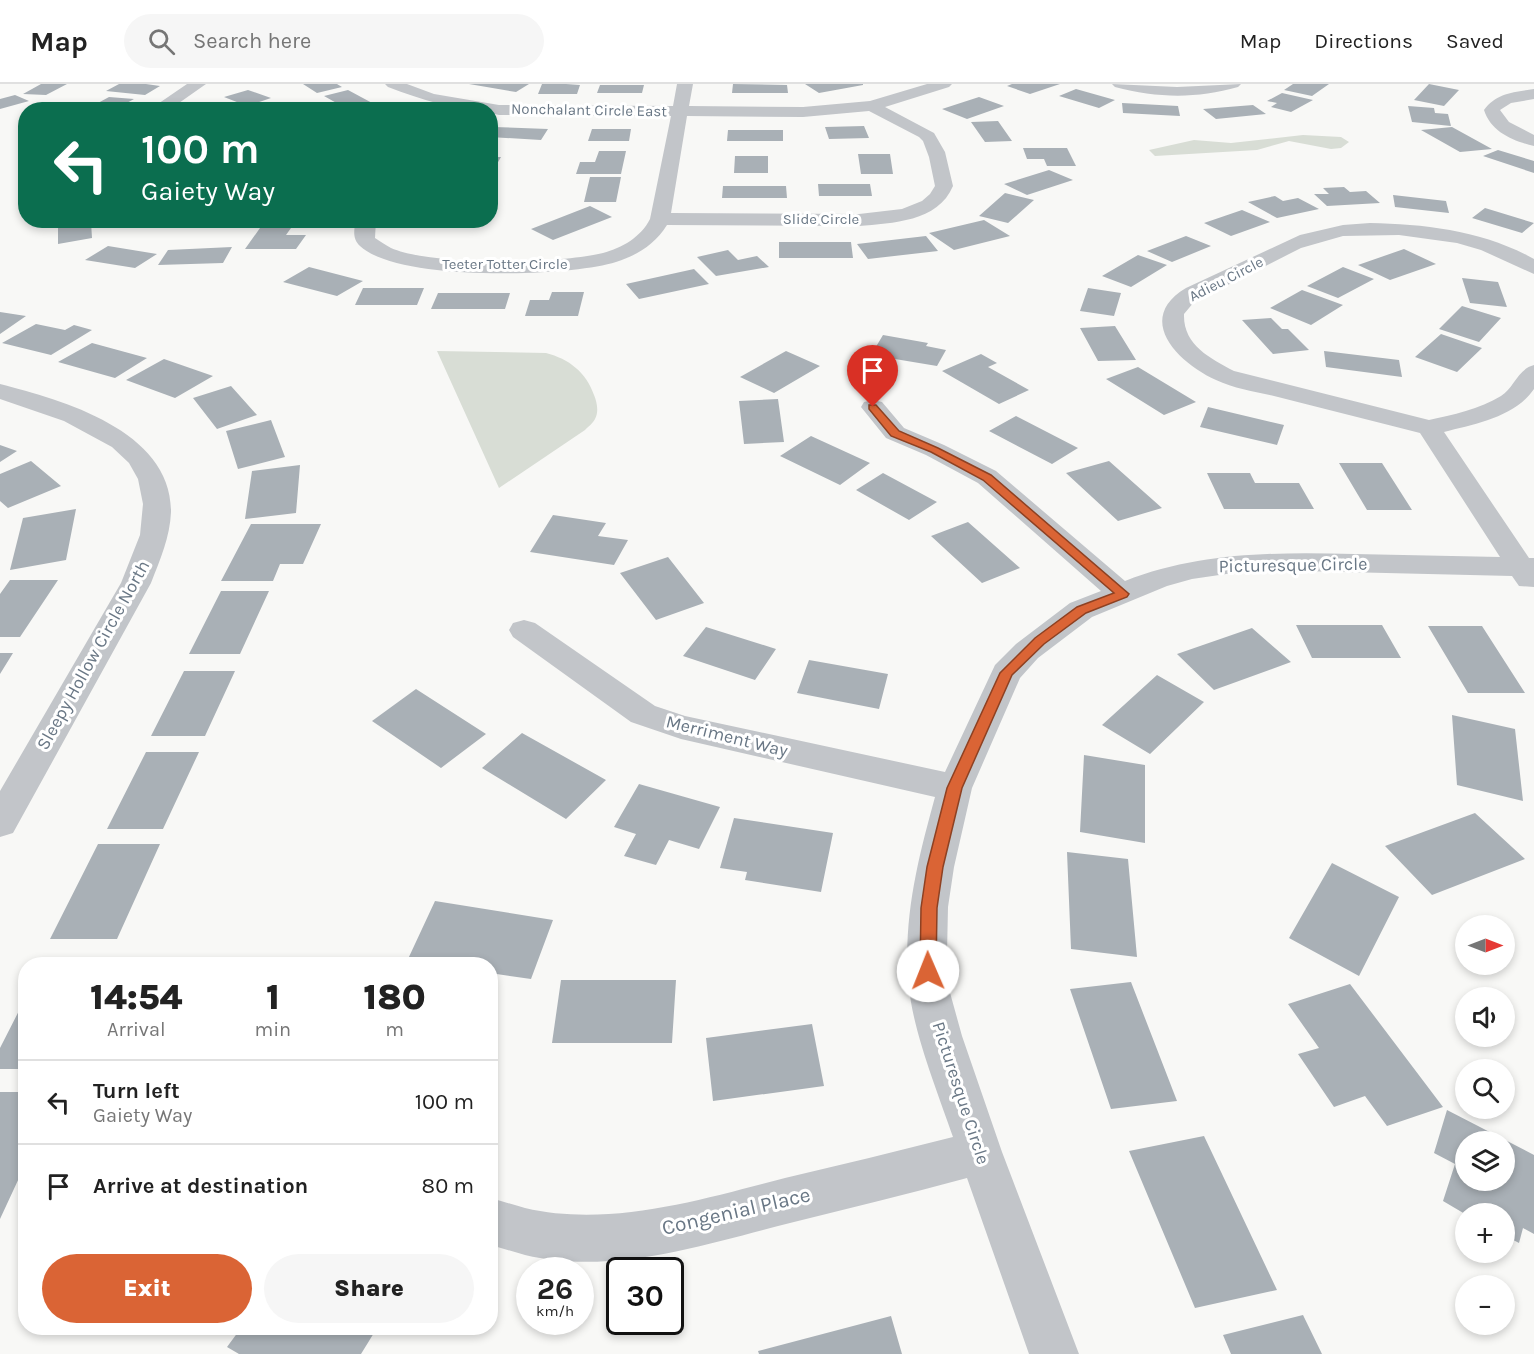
<!DOCTYPE html>
<meta charset="utf-8">
<style>
body{margin:0;font-family:Karla,sans-serif;background:#f6f6f6;color:#222;height:100vh;display:flex;flex-direction:column;font-size:22px;white-space:nowrap}
*{box-sizing:border-box;margin:0}
p{font-size:20px;color:#767676}
.icon{flex:none;width:33px;height:33px;fill:none;stroke:currentColor;stroke-width:2;stroke-linecap:round;stroke-linejoin:round}
.map{position:relative;flex:1;overflow:hidden}
.details{position:absolute;left:18px;top:873px;width:480px;height:378px;display:flex;flex-direction:column;background:#fff;border-radius:24px;box-shadow:0 3px 9px #0003}
.details>*{flex:none}
.hud{position:absolute;left:18px;top:18px;width:480px;height:126px;border-radius:24px;box-shadow:0 3px 9px #0003;background:#0b6e4f;color:#fff;overflow:hidden}
.needle{width:39px;rotate:90deg}
.controls{position:absolute;left:1455px;top:831px;display:grid;gap:12px}
.controls a{display:grid;place-items:center;width:60px;height:60px;border-radius:50%;background:#fff;box-shadow:0 3px 9px #0003;font-size:30px}
.speed{position:absolute;left:516px;top:1173px;display:flex;gap:12px;font-size:30px;font-weight:700;text-align:center}
.speed>*{display:grid;place-content:center;width:78px;height:78px;border-radius:50%;background:#fff;box-shadow:0 3px 9px #0003;line-height:1}
.speed small{font-size:15px;font-weight:400}
.speed .limit{border:3px solid #111;border-radius:9px;background:#fff;color:#111}
.pin{position:absolute;display:grid;place-items:center;width:51px;height:51px;color:#fff;margin:-62px -26px;border-radius:50% 50% 50% 0;rotate:-45deg;box-shadow:0 0 6px #0007}
.pin .icon{rotate:45deg}
.me{position:absolute;width:66px;margin:-33px;rotate:359deg;stroke-linejoin:round;filter:drop-shadow(0 0 4px #0008)}
.turn{display:flex;align-items:center;gap:21px;height:126px;padding:0 24px;font-size:27px}
.turn .icon{width:78px;height:78px;stroke-width:2.5}
.turn b{display:block;font-size:42px;line-height:51px}
.eta{display:flex;justify-content:space-evenly;align-items:center;height:102px;text-align:center}
.eta b{font-size:36px;font-weight:800;line-height:42px}
.action{display:flex;gap:12px;margin-top:auto;padding:12px 24px}
.action a{flex:1;height:69px;border-radius:36px;background:#da6435;color:#fff;font-size:24px;font-weight:800;line-height:69px;text-align:center}
.action a+a{background:#f6f6f6;color:#222}
ul{padding:0;list-style:none}
li{display:flex;align-items:center;gap:18px;height:84px;padding:0 24px;border-top:2px solid #e0e0e0}
li div{flex:1}
li b{display:block;font-size:22px}
li em{font-style:normal}
header{display:flex;align-items:center;gap:36px;box-sizing:border-box;height:84px;padding:0 30px;background:#fff;border-bottom:2px solid #e0e0e0}
header strong{font-size:28px}
nav{display:flex;gap:33px;margin-inline-start:auto;font-size:21px}
.search{width:420px;height:54px;background:#f6f6f6;display:flex;align-items:center;gap:15px;box-sizing:border-box;padding:0 21px;border-radius:33px;color:#767676;font-size:22px}
.map>svg:first-child{display:block}
.green{fill:#d8ddd5}
.building{fill:#a9b0b6;fill-rule:evenodd}
.lines{fill:none;stroke-linecap:round;stroke-linejoin:round}
.minor{fill:#c2c5c9;fill-rule:evenodd}
.route{fill:#da6435;stroke:#8e4122;stroke-width:1.5}
.labels{text-anchor:middle;stroke-width:6;stroke-linejoin:round;paint-order:stroke}
.far-street-label{font-size:15px;fill:#697785;stroke:#fff}
.street-label{font-size:18px;fill:#697785;stroke:#fff}
.near-street-label{font-size:21px;fill:#697785;stroke:#fff}
</style>
<header>
<strong>Map</strong>
<div class="search"><svg class="icon" aria-label="search" viewBox="0 0 24 24"><circle cx="10" cy="10" r="6"/><path d="M15 15l6 6"/></svg>Search here</div>
<nav><a>Map</a><a>Directions</a><a>Saved</a></nav>
</header>
<div class="map">
<svg width="1534" height="1270" viewBox="0 0 1534 1270">
<rect width="100%" height="100%" fill="#f8f8f6"/>
<path class="green" d="M1303,51L1341,53L1349,58L1341,64L1331,65L1289,57L1257,66L1155,72L1149,66L1194,56L1231,59Z
M437,267L546,269C569,275 586,288 594,311C597,318 599,328 595,335C593,339 588,343 585,346L499,404Z"/>
<path class="building" d="M41,0H67L46,11L23,10Z
M119,0H146L160,2L145,11L106,7Z
M303,0H337L342,3L317,9Z
M469,0H529L516,8Z
M542,0H566L580,1L577,10H538Z
M733,0L787,1L788,9H732Z
M805,0H863V1L819,9Z
M1012,0H1060L1030,10L1007,2Z
M1293,0H1329L1312,12L1284,6Z
M1429,0L1459,6L1444,22L1414,16Z
M600,1H644L642,9H597Z
M1076,5L1115,16L1099,24L1059,12Z
M248,6L271,14L247,22L224,13Z
M348,6L374,20L349,26L324,12Z
M1282,9L1313,16L1291,28L1271,23L1277,19L1267,17Z
M15,11L29,17L0,25V15Z
M109,13L134,15L114,26H85Z
M979,13L1004,22L967,35L942,25Z
M1122,19L1178,22L1180,32L1123,29Z
M1253,21L1266,30L1216,35L1203,25Z
M1408,22L1434,24L1435,29L1448,30L1451,42L1412,38Z
M998,37L1012,57L985,58L971,38Z
M864,42L869,54L829,55L825,43Z
M493,43L548,45L541,56L490,53Z
M1452,43L1492,65L1460,68L1421,46Z
M592,45H631L629,57H588Z
M728,46H783V57H727Z
M1023,64H1067L1076,82H1047L1044,75H1027Z
M1498,66L1534,77V89L1483,72Z
M599,67H626L621,90H576L580,78H595Z
M858,70H890L893,90H861Z
M735,72H768V89H734Z
M490,73H501L490,92Z
M1049,86L1073,96L1027,111L1004,100Z
M590,93H621L616,118H584Z
M818,100H870L872,112H819Z
M723,102H786L787,114H722Z
M1344,103L1350,108L1366,107L1380,119L1327,122L1314,110H1329L1323,104Z
M1005,109L1034,116L1008,139L979,132Z
M1393,111L1446,117L1449,129L1395,123Z
M1275,112L1283,117L1298,114L1319,125L1277,134L1248,118Z
M590,122L612,133L553,156L531,145Z
M1485,124L1534,139L1522,149L1472,134Z
M1242,126L1270,138L1231,152L1204,139Z
M449,136H479L478,141L447,142Z
M984,136L1010,152L954,166L929,149Z
M91,138L92,154L58,160V143Z
M260,144H291L286,151H306L296,165H245Z
M926,152L938,167L868,175L857,160Z
M1186,152L1211,162L1172,178L1147,167Z
M779,158H851L853,174H779Z
M108,162L157,170L135,184L85,176Z
M232,163L223,179L158,181L168,166Z
M1404,165L1436,180L1390,196L1358,181Z
M728,166L738,176L757,172L769,183L716,192L697,173Z
M1138,171L1167,181L1131,203L1102,192Z
M309,183L363,197L337,212L283,198Z
M1343,183L1374,195L1338,214L1307,202Z
M694,185L709,200L639,215L626,200Z
M1462,194L1498,198L1507,223L1470,219Z
M363,204H424L417,221H355Z
M1088,204L1121,209L1114,232L1080,227Z
M1302,206L1343,221L1311,241L1270,224Z
M552,208H584L578,232H525L530,216H549Z
M438,209H510L505,225H431Z
M1462,222L1501,234L1479,258L1439,245Z
M0,228L26,232L0,250Z
M1271,234L1282,245H1288L1309,266L1273,270L1242,236Z
M36,240L65,246L74,241L92,246L51,271L2,259Z
M1115,242L1136,276L1098,277L1080,244Z
M1441,250L1482,264L1457,288L1415,273Z
M883,251L928,259L926,262L946,266L937,282L871,271Z
M92,259L147,274L115,294L58,278Z
M786,267L820,282L774,309L740,293Z
M1324,267L1399,276L1402,293L1326,283Z
M981,270L997,279L988,283L1029,306L999,320L942,287Z
M164,275L213,292L175,314L126,296Z
M1138,283L1196,318L1164,331L1106,295Z
M231,302L257,331L217,345L193,314Z
M778,315L784,358L744,360L739,317Z
M1208,323L1284,341L1277,361L1200,343Z
M1016,332L1078,364L1052,380L989,347Z
M271,336L285,373L238,385L226,347Z
M811,352L870,379L840,401L780,372Z
M0,361L17,367L0,378Z
M31,377L61,402L8,424L0,417V390Z
M1109,377L1162,424L1118,437L1066,389Z
M1339,379H1382L1412,426H1367Z
M300,381L296,429L245,435L252,387Z
M883,389L937,418L909,436L856,406Z
M1207,389H1250L1255,399H1299L1314,425H1224Z
M76,425L66,476L10,486L23,434Z
M553,431L606,439L598,452L628,456L614,481L530,468Z
M968,438L1020,484L982,499L931,452Z
M251,440H321L303,480H280L273,497H221Z
M668,473L704,519L656,536L620,489Z
M10,496H58L20,553H0V510Z
M221,507H269L240,570H189Z
M1296,541H1382L1401,574H1312Z
M1428,542H1482L1525,609H1468Z
M706,543L776,565L755,596L683,572Z
M1252,544L1291,578L1214,606L1177,570Z
M0,569H13L0,590Z
M809,576L888,590L879,625L797,609Z
M184,587H235L205,652H151Z
M1157,591L1204,618L1150,670L1102,641Z
M416,605L486,650L441,684L372,637Z
M1452,631L1515,645L1523,717L1457,701Z
M522,649L606,696L566,735L482,684Z
M146,668H199L163,745H107Z
M1084,671L1145,681V759L1080,748Z
M639,700L720,723L699,765L669,756L656,781L624,772L636,750L614,743Z
M1475,729L1525,775L1432,811L1385,762Z
M734,734L833,749L821,808L745,796L747,788L720,784Z
M98,760H160L117,855H50Z
M1067,768L1128,775L1137,873L1071,865Z
M1332,779L1399,813L1359,892L1289,854Z
M435,817L553,836L531,895L490,889V880H442L408,875Z
M44,875H110L107,880H42Z
M561,896H676L672,959H552Z
M1131,898L1177,1017L1111,1025L1070,905Z
M1350,900L1443,1023L1387,1042L1365,1012L1334,1023L1298,970L1319,964L1288,920Z
M26,913V985H0V964Z
M812,940L824,1002L713,1017L706,954Z
M0,1008H26V1079L0,1135Z
M1447,1026L1534,1071V1150L1523,1144L1519,1159L1504,1151V1130H1465L1443,1117L1455,1080L1434,1069ZM1466,1058H1504V1096H1466Z
M1204,1052L1277,1206L1195,1224L1129,1067Z
M1303,1231L1322,1270H1231L1223,1251Z
M891,1232L902,1270H759L758,1267Z
M241,1244H377L361,1270H239L227,1263Z"/>
<g class="lines">
<path class="minor" d="M187,0H206L169,26H149Z
M385,0H407L434,10L499,21L673,22L677,0H693L689,22L803,23L870,17L927,0H952L949,3L885,23L934,49L945,68L953,102C938,138 892,139 859,142L667,141C655,160 638,171 616,178C568,193 398,198 360,162C352,155 354,145 356,136H376L375,154C380,157 385,161 391,164C431,182 559,180 603,169C622,164 641,153 650,135L671,32L499,31L490,29V26C454,26 422,16 388,3ZM869,27L919,53L923,57L929,73L935,102L930,110L922,117L902,125L859,130L671,129L687,32L803,33Z
M1112,0L1177,3L1241,0L1238,3C1196,15 1157,14 1115,3Z
M1534,5V15L1511,19L1500,26L1509,38L1534,51V62C1513,57 1491,48 1484,26C1496,9 1514,8 1534,5Z
M1370,139C1426,140 1484,147 1534,175V190L1481,166L1457,159L1399,151L1343,152L1301,164L1194,218L1184,230C1183,261 1210,274 1234,287L1429,336C1452,331 1480,325 1501,312C1514,304 1518,285 1534,281V305C1515,333 1475,340 1444,348L1529,474H1534V503L1519,502L1512,492L1302,487L1233,489L1192,495L1167,502L1092,533L1038,574L1020,594L972,704L954,783L948,823L947,869L949,905L962,952L1002,1068L1079,1270H1029L967,1094C908,1110 849,1124 790,1139C707,1160 612,1192 525,1171C514,1168 502,1164 490,1161V1114C502,1117 514,1121 525,1124C610,1144 703,1115 785,1094C841,1081 897,1067 953,1053C938,1009 913,948 909,903C902,837 918,775 935,713L681,655L631,638L513,553L509,546L513,539L524,536L535,539L655,622L685,632L945,688L995,581L1016,560L1070,519L1101,507L978,399L926,371L886,354L861,323L864,318L873,316L882,318L904,344L944,361L996,387L1125,497C1199,468 1276,468 1354,470C1403,471 1452,472 1500,473L1420,349C1373,337 1325,325 1278,313C1258,308 1235,305 1216,296C1178,279 1134,235 1186,204L1300,151L1343,141Z
M0,300C63,316 172,347 171,428C170,453 160,476 151,499L13,749L0,753V707L121,499L140,451L143,420L138,395L129,379L112,363L64,337L0,315Z"/>
</g>
<path class="route" d="M869,321H876L899,347L938,364L991,391L1129,510L1127,513L1086,529L1044,560L1012,591L962,704L943,783L937,824L936,887L934,892L928,894L922,892L920,887L921,824L927,783L947,704L1000,589L1035,554L1077,523L1114,509L983,396L931,368L891,352L869,325Z"/>
<g class="labels">
<g class="far-street-label">
<text transform="translate(589 26) rotate(1)" y="5">Nonchalant Circle East</text>
<text x="821" y="140">Slide Circle</text>
<text x="505" y="185">Teeter Totter Circle</text>
<text transform="translate(1226 195) rotate(-27)" y="5">Adieu Circle</text>
</g>
<g class="street-label">
<text transform="translate(1293 481) rotate(-1)" y="6">Picturesque Circle</text>
<text transform="translate(93 571) rotate(-61)" y="6">Sleepy Hollow Circle North</text>
<text transform="translate(727 652) rotate(14)" y="6">Merriment Way</text>
<text transform="translate(961 1009) rotate(72)" y="6">Picturesque Circle</text>
</g>
<g class="near-street-label">
<text transform="translate(736 1127) rotate(-13)" y="7">Congenial Place</text>
</g>
</g>
</svg>
<div class="controls">
<a><svg class="needle" viewBox="-14 -14 28 28"><path d="M0-13l5 13h-10z" fill="#e53935"/><path d="M0 13l5-13h-10z" fill="#767676"/></svg></a>
<a><svg class="icon" aria-label="sound" viewBox="0 0 24 24"><path d="M4 9h4l5-4v14l-5-4H4zM17 9q2 3 0 6"/></svg></a>
<a><svg class="icon" aria-label="search" viewBox="0 0 24 24"><circle cx="10" cy="10" r="6"/><path d="M15 15l6 6"/></svg></a>
<a><svg class="icon" aria-label="layers" viewBox="0 0 24 24"><path d="M12 4l9 5-9 5-9-5zM3 14l9 5 9-5"/></svg></a>
<a>+</a>
<a>−</a>
</div>
<div class="speed"><div>26<small>km/h</small></div><div class="limit">30</div></div>
<div class="pin" style="left:873px;top:323px;background:#d93025"><svg class="icon" aria-label="arrive" viewBox="0 0 24 24"><path d="M6 21V4h12l-3 4 3 4H6"/></svg></div>
<svg class="me" style="left:928px;top:887px" viewBox="-20 -20 40 40"><circle r="19" fill="#fff"/><path d="M0-13L10 11 0 6-10 11z" fill="#da6435"/></svg>
<div class="hud">
<div class="turn"><svg class="icon" aria-label="left" viewBox="0 0 24 24"><path d="M17 20v-9H6M10 6l-5 5 5 5"/></svg><div><b>100 m</b>Gaiety Way</div></div>
</div>
<section class="details">
<div class="eta">
<div><b>14:54</b><p>Arrival</p></div>
<div><b>1</b><p>min</p></div>
<div><b>180</b><p>m</p></div>
</div>
<ul>
<li><svg class="icon" aria-label="left" viewBox="0 0 24 24"><path d="M17 20v-9H6M10 6l-5 5 5 5"/></svg><div><b>Turn left</b><p>Gaiety Way</p></div><em>100 m</em></li>
<li><svg class="icon" aria-label="arrive" viewBox="0 0 24 24"><path d="M6 21V4h12l-3 4 3 4H6"/></svg><div><b>Arrive at destination</b></div><em>80 m</em></li>
</ul>
<div class="action"><a>Exit</a><a>Share</a></div>
</section>
</div>
